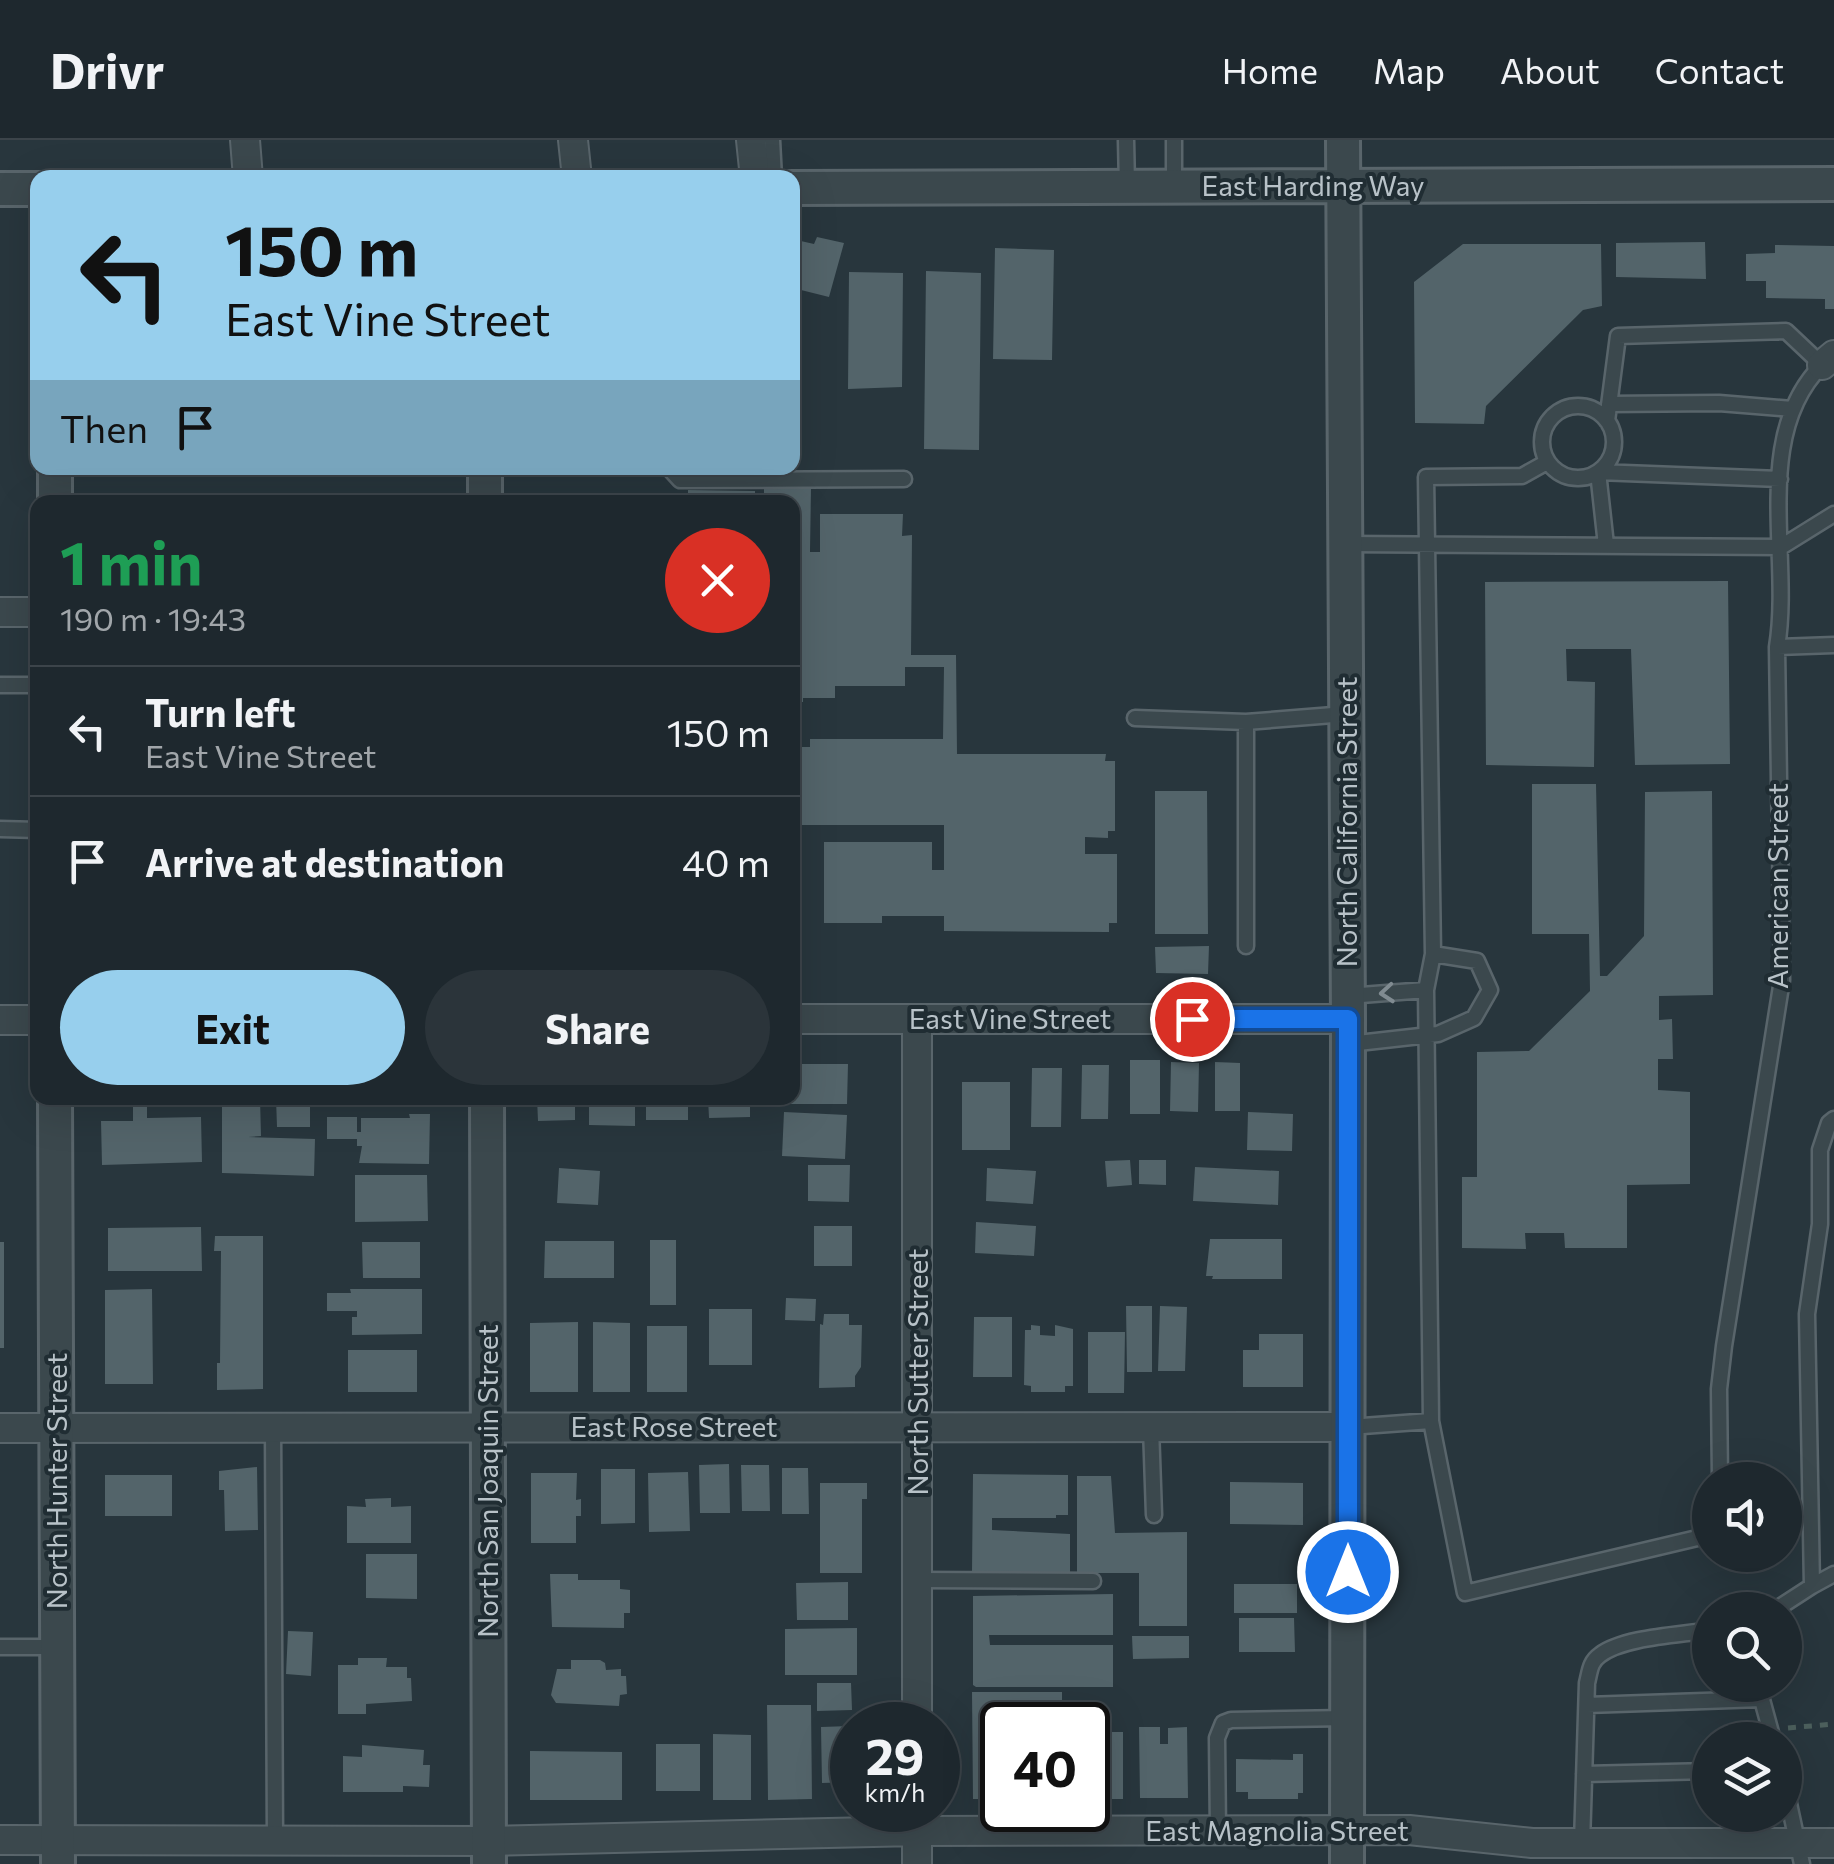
<!DOCTYPE html>
<meta charset="utf-8">
<style>
body{margin:0;font-family:Commissioner,sans-serif;background:#2b343a;color:#f1f3f6;height:100vh;display:flex;flex-direction:column;font-size:38px;white-space:nowrap}
*{box-sizing:border-box;margin:0}
p{font-size:32px;color:#a1a6aa}
.icon{flex:none;width:55px;height:55px;fill:none;stroke:currentColor;stroke-width:2;stroke-linecap:round;stroke-linejoin:round}
.map{position:relative;flex:1;overflow:hidden}
.panel{position:absolute;left:30px;top:355px;width:770px;height:610px;display:flex;flex-direction:column;background:#1e282e;border-radius:20px;box-shadow:0 10px 40px #0002,0 0 0 2px #3c444a}
.panel>*{flex:none}
.banner{position:absolute;left:30px;top:30px;width:770px;height:305px;border-radius:20px;box-shadow:0 10px 40px #0002,0 0 0 2px #3c444a;background:#97cfed;color:#111;overflow:hidden}
.buttons{position:absolute;left:1692px;top:1322px;display:grid;gap:20px}
.buttons a{display:grid;place-items:center;width:110px;height:110px;border-radius:50%;background:#1e282e;box-shadow:0 10px 40px #0002,0 0 0 2px #3c444a;font-size:50px}
.speed{position:absolute;left:830px;top:1562px;display:flex;gap:20px;font-size:50px;font-weight:700;text-align:center}
.speed>*{display:grid;place-content:center;width:130px;height:130px;border-radius:50%;background:#1e282e;box-shadow:0 10px 40px #0002,0 0 0 2px #3c444a;line-height:1}
.speed small{font-size:25px;font-weight:400}
.speed .limit{border:5px solid #111;border-radius:15px;background:#fff;color:#111}
.pin{position:absolute;display:grid;place-items:center;width:85px;height:85px;color:#fff;margin:-42px;border:5px solid #fff;border-radius:50%;box-shadow:0 2px 10px #0007}
.me{position:absolute;width:110px;margin:-55px;rotate:0deg;stroke-linejoin:round;filter:drop-shadow(0 0 8px #0008)}
.turn{display:flex;align-items:center;gap:35px;height:210px;padding:0 30px;font-size:45px}
.turn .icon{width:130px;height:130px;stroke-width:2.5}
.turn b{display:block;font-size:70px;line-height:85px}
.then{display:flex;align-items:center;height:95px;padding:0 30px;background:#0003;gap:20px;font-size:38px}
.round{display:grid;place-items:center;flex:none;width:105px;height:105px;border-radius:52px;background:#2b343a}
.headline{display:flex;align-items:center;justify-content:space-between;height:170px;padding:0 30px}
h1{font-size:60px;font-weight:700;line-height:75px;color:#1e9e55}
.button{display:flex;gap:20px;margin-top:auto;padding:20px 30px}
.button a{flex:1;height:115px;border-radius:60px;background:#97cfed;color:#111;font-size:40px;font-weight:700;line-height:115px;text-align:center}
.button a+a{background:#2b343a;color:#f1f3f6}
ul{padding:0;list-style:none}
li{display:flex;align-items:center;gap:30px;height:130px;padding:0 30px;border-top:2px solid #3c444a}
li div{flex:1}
li b{display:block;font-size:38px}
li em{font-style:normal}
header{display:flex;align-items:center;gap:60px;box-sizing:border-box;height:140px;padding:0 50px;background:#1e282e;border-bottom:2px solid #3c444a}
header strong{font-size:48px}
nav{display:flex;gap:55px;margin-inline-start:auto;font-size:35px}
.map>svg:first-child{display:block}
.building{fill:#53646a}
.lines{fill:none;stroke-linecap:round;stroke-linejoin:round}
.service-casing{stroke:#59656b;stroke-width:19}
.minor-casing{stroke:#59656b;stroke-width:32}
.tertiary-casing{stroke:#59656b;stroke-width:38}
.path{stroke:#4c5f5c;stroke-width:5;stroke-dasharray:8 8;stroke-linecap:butt}
.service{stroke:#3b484d;stroke-width:14}
.minor{stroke:#3b484d;stroke-width:28}
.tertiary{stroke:#3b484d;stroke-width:32}
.oneway{stroke:#808b91}
.route-casing{stroke:#114b97;stroke-width:25}
.route{stroke:#1a73e8;stroke-width:18}
.labels{text-anchor:middle;stroke-width:8;stroke-linejoin:round;paint-order:stroke}
.street-label{font-size:28px;fill:#b8c2c8;stroke:#202d33}
</style>
<header>
<strong>Drivr</strong>
<nav><a>Home</a><a>Map</a><a>About</a><a>Contact</a></nav>
</header>
<div class="map">
<svg width="1834" height="1724" viewBox="0 0 1834 1724">
<rect width="100%" height="100%" fill="#28363d"/>
<path class="building" d="M817,97L844,103L829,157L801,150L800,156L792,154V99L814,104Z
M1705,102L1706,139L1616,137V103Z
M1463,104H1601L1602,166L1583,170L1486,266L1484,284L1415,283L1414,142Z
M1775,105L1834,106V169H1825V159L1766,158V141H1746V114L1775,113Z
M995,108L1054,110L1052,220L993,219Z
M926,131L981,133L979,310L924,309Z
M849,132L903,133L902,247L848,249Z
M764,347H811L810,412H820V374H903L902,396L912,395L911,515H956L957,614H1106L1105,621H1115V691H1108V698L1085,697V714H1117V783H1109V792L944,791V776H882V783H824V702H932V730H944V685H793L792,607H810V599H943L944,527H905V546H835V558H803V562H792V362H764Z
M688,350L755,351V362H688Z
M1728,441L1730,624L1635,625L1631,509H1566L1567,541L1595,542L1594,627L1486,625L1485,442Z
M1532,644H1596L1600,836H1607L1644,796L1645,652L1712,651L1713,855L1659,856V880L1672,879L1673,919H1658V950L1690,952V1044L1627,1045V1108H1565L1564,1093H1525L1526,1109L1462,1108V1037H1477V912L1529,911L1590,851L1589,794H1532Z
M1155,651H1207L1208,794H1155Z
M1209,806L1208,834L1156,833L1155,807Z
M1130,920H1160V974H1130Z
M1171,922L1199,923L1198,972L1170,971Z
M1215,922L1240,923V971H1215Z
M792,924H848L847,964H790Z
M1082,925H1109L1108,979H1081Z
M1032,928H1062L1061,987H1031Z
M962,942H1010V1010H962Z
M133,958H196V961L147,962V978L201,977L202,1022L102,1025L101,981H133Z
M222,958H260L261,996L248,997L315,999L314,1036L222,1033Z
M276,958H310V987H277Z
M359,958H421V967H359Z
M537,958H575V980L538,981Z
M589,958H635V986L589,985Z
M646,958H688V980H646Z
M708,958H750V977L709,978Z
M784,972L847,975L845,1019L782,1016Z
M1248,972L1293,974L1292,1011L1247,1010Z
M409,974H430L429,1024L359,1023L362,1006H357V999H327V977H357V992H361V978H410Z
M1130,1020L1132,1045L1107,1047L1105,1021Z
M1139,1020H1166V1045L1139,1044Z
M808,1025H850L849,1062L808,1061Z
M1195,1027L1279,1031L1278,1065L1193,1061Z
M559,1028L600,1031L598,1065L557,1063Z
M987,1028L1036,1031L1033,1064L986,1061Z
M355,1035H427L428,1081L355,1082Z
M976,1082L1036,1086L1034,1116L975,1113Z
M814,1086H852V1126H814Z
M201,1087L202,1131H108V1088Z
M215,1096H263V1249L217,1250V1223H220L221,1111H214Z
M1210,1099H1282V1139H1212L1213,1136H1206Z
M650,1100H676V1165H650Z
M545,1101H614V1138H544Z
M0,1102H4V1208H0Z
M362,1102H420V1138H363Z
M152,1149L153,1244H105V1150Z
M350,1149H422V1194L352,1195V1177H357V1171H327V1153H351Z
M786,1158L816,1159L815,1181L785,1180Z
M1126,1166H1152V1232H1127Z
M1160,1166L1187,1167L1185,1231H1158Z
M709,1169H752V1225H709Z
M824,1174H849V1185H862L861,1227L855,1236V1247L819,1248L820,1184L823,1185Z
M974,1177H1012V1237H973Z
M578,1182V1252H530V1183Z
M593,1182L630,1183V1252H593Z
M1031,1185L1040,1186V1195L1055,1196V1185L1073,1189V1246H1065V1252H1031V1246L1024,1245L1025,1190H1031Z
M647,1186H687V1252H647Z
M1088,1192H1125L1124,1253H1088Z
M1259,1194H1303V1247H1243V1210H1259Z
M348,1210H417V1252H348Z
M729,1324L730,1373H700L699,1325Z
M741,1325H769L770,1371H742Z
M257,1327L258,1390L225,1391L224,1350H219V1331Z
M782,1328H808L809,1374H782Z
M601,1329H635V1383L601,1384Z
M688,1332L690,1391L649,1392L648,1333Z
M531,1333H577L576,1360L581,1359V1376H576V1403H531Z
M973,1334L1068,1335V1375H1056V1378H992V1390L1070,1394V1434L972,1433Z
M105,1335H172V1376H105Z
M1077,1336H1111L1115,1393L1187,1392V1486H1139V1433H1077Z
M1230,1342L1303,1343V1385L1230,1384Z
M820,1343H867V1359H862V1433H820Z
M391,1358V1367L411,1366V1403H347V1366L366,1367L365,1359Z
M366,1414H417V1459L366,1458Z
M550,1434H578V1440H620V1449L630,1450V1473H624V1488L552,1487Z
M848,1442V1480H797L796,1443Z
M1234,1444H1297V1473H1234Z
M1113,1454V1495H989L990,1505H1113V1547H976L973,1545V1456Z
M1239,1478H1294L1295,1512H1239Z
M857,1488V1535H785V1489Z
M288,1491L313,1492L311,1536L286,1534Z
M1132,1496H1189V1518L1133,1519Z
M358,1518H387L386,1527H407V1538H411L412,1561L366,1564V1574H338V1525H358Z
M571,1520H600L605,1523L606,1530L621,1529V1536H626L627,1554L620,1555L619,1566L556,1563L551,1555L557,1529H571Z
M817,1543H851L852,1570L817,1571Z
M972,1552H1062V1585H1002V1594H987V1614H1002V1659H973Z
M767,1565H811L812,1659L768,1660Z
M850,1586L852,1642L822,1643L821,1587Z
M1139,1587H1160V1604H1168V1588L1187,1587L1188,1658H1140Z
M1101,1592H1123V1659H1101V1651H1088V1625H1094V1619H1101Z
M713,1594L751,1595V1660H713Z
M656,1604H700V1651H656Z
M362,1605L424,1610L423,1625H430L429,1647L403,1646V1652H343V1616L362,1617Z
M530,1611L622,1612V1660H530Z
M1293,1614H1303V1653H1298V1659H1248V1652H1236V1619L1293,1620Z"/>
<g class="lines">
<g class="service-casing">
<path id="service" d="M772,0L774,38
M1126,0L1127,46
M1174,0V46
M1609,264L1719,263L1792,269
M1542 302a36 36 0 1 1 72 0a36 36 0 1 1-72 0Z
M1607,281L1618,196L1786,191L1822,225C1751,296 1792,417 1777,507L1782,840L1724,1206L1719,1249L1720,1340
M1547,322L1522,336L1426,337L1433,814L1426,850L1431,1281L1465,1453L1710,1395
M669,328L680,340L904,339
M1346,404L1781,407L1834,374
M1606,405L1598,332L1780,339
M1777,507L1834,505
M0,545H38
M1135,578L1246,582
M0,689L38,690
M1246,806V582L1346,574
M1348,856L1426,850
M1349,904L1438,894L1474,878L1490,850L1477,821L1433,814
M273,1286L275,1701
M1151,1287L1154,1375
M1349,1287L1431,1281
M918,1440L1093,1441
M1812,1446L1834,1434
M1775,1470L1812,1446L1807,1174L1820,1084V1010L1829,983L1834,979
M0,1507H57
M1758,1545L1773,1600
M1587,1565L1762,1559
M1584,1634L1710,1631
M1785,1645L1802,1724
M1218,1692L1217,1598L1223,1583L1231,1580L1347,1578
M1582,1703L1587,1543C1590,1531 1590,1522 1600,1515C1623,1497 1681,1495 1710,1490"/>
</g>
<g class="minor-casing">
<path id="minor" d="M245,0L248,38
M573,0L577,38
M751,0L755,38
M1822,225L1834,215
M0,472H38
M792,879H1348
M0,880H38
M0,1288L1349,1287
M917,1585V879
M917,1670V1724
M0,1700L488,1701L917,1691L1409,1690L1532,1703H1834"/>
</g>
<g class="tertiary-casing">
<path id="tertiary" d="M1343,0L1348,879L1347,1724
M792,48L1834,44
M0,49H38
M485,328V362
M55,362V328
M55,958L58,1724
M487,958L489,1724"/>
</g>
<path class="path" d="M1788,1588L1834,1584"/>
<use href="#service" class="service"/>
<use href="#minor" class="minor"/>
<use href="#tertiary" class="tertiary"/>
</g>
<defs><path id="oneway-chevron" d="M-2-3.5L2.5 0L-2 3.5" fill="none" stroke-width="1.6" stroke-linecap="round" stroke-linejoin="round" transform="scale(2.5)"/></defs>
<use class="oneway" href="#oneway-chevron" transform="translate(1387 853) rotate(175)"/>
<g class="lines">
<g class="route-casing">
<path id="route" d="M1192,879H1348V1432"/>
</g>
<use href="#route" class="route"/>
</g>
<g class="labels">
<g class="street-label">
<text x="1313" y="56">East Harding Way</text>
<text transform="translate(1347 682) rotate(-90)" y="10">North California Street</text>
<text transform="translate(1778 746) rotate(-90)" y="10">American Street</text>
<text x="1010" y="889">East Vine Street</text>
<text transform="translate(918 1232) rotate(-90)" y="10">North Sutter Street</text>
<text x="674" y="1297">East Rose Street</text>
<text transform="translate(57 1341) rotate(-90)" y="10">North Hunter Street</text>
<text transform="translate(488 1341) rotate(-90)" y="10">North San Joaquin Street</text>
<text x="1277" y="1701">East Magnolia Street</text>
</g>
</g>
</svg>
<div class="buttons">
<a><svg class="icon" aria-label="sound" viewBox="0 0 24 24"><path d="M4 9h4l5-4v14l-5-4H4zM17 9q2 3 0 6"/></svg></a>
<a><svg class="icon" aria-label="search" viewBox="0 0 24 24"><circle cx="10" cy="10" r="6"/><path d="M15 15l6 6"/></svg></a>
<a><svg class="icon" aria-label="layers" viewBox="0 0 24 24"><path d="M12 4l9 5-9 5-9-5zM3 14l9 5 9-5"/></svg></a>
</div>
<div class="speed"><div>29<small>km/h</small></div><div class="limit">40</div></div>
<div class="pin" style="left:1192px;top:879px;background:#d93025"><svg class="icon" aria-label="arrive" viewBox="0 0 24 24"><path d="M6 21V4h12l-3 4 3 4H6"/></svg></div>
<svg class="me" style="left:1348px;top:1432px" viewBox="-20 -20 40 40"><circle r="17" fill="#1a73e8" stroke="#fff" stroke-width="3"/><path d="M0-11L8 9 0 5-8 9z" fill="#fff"/></svg>
<div class="banner">
<div class="turn"><svg class="icon" aria-label="left" viewBox="0 0 24 24"><path d="M17 20v-9H6M10 6l-5 5 5 5"/></svg><div><b>150 m</b>East Vine Street</div></div>
<div class="then">Then<svg class="icon" aria-label="arrive" viewBox="0 0 24 24"><path d="M6 21V4h12l-3 4 3 4H6"/></svg></div>
</div>
<section class="panel">
<div class="headline"><div><h1>1 min</h1><p>190 m · 19:43</p></div><a class="round" style="background:#d93025;color:#fff"><svg class="icon" aria-label="close" viewBox="0 0 24 24"><path d="M6 6l12 12M18 6L6 18"/></svg></a></div>
<ul>
<li><svg class="icon" aria-label="left" viewBox="0 0 24 24"><path d="M17 20v-9H6M10 6l-5 5 5 5"/></svg><div><b>Turn left</b><p>East Vine Street</p></div><em>150 m</em></li>
<li><svg class="icon" aria-label="arrive" viewBox="0 0 24 24"><path d="M6 21V4h12l-3 4 3 4H6"/></svg><div><b>Arrive at destination</b></div><em>40 m</em></li>
</ul>
<div class="button"><a>Exit</a><a>Share</a></div>
</section>
</div>
